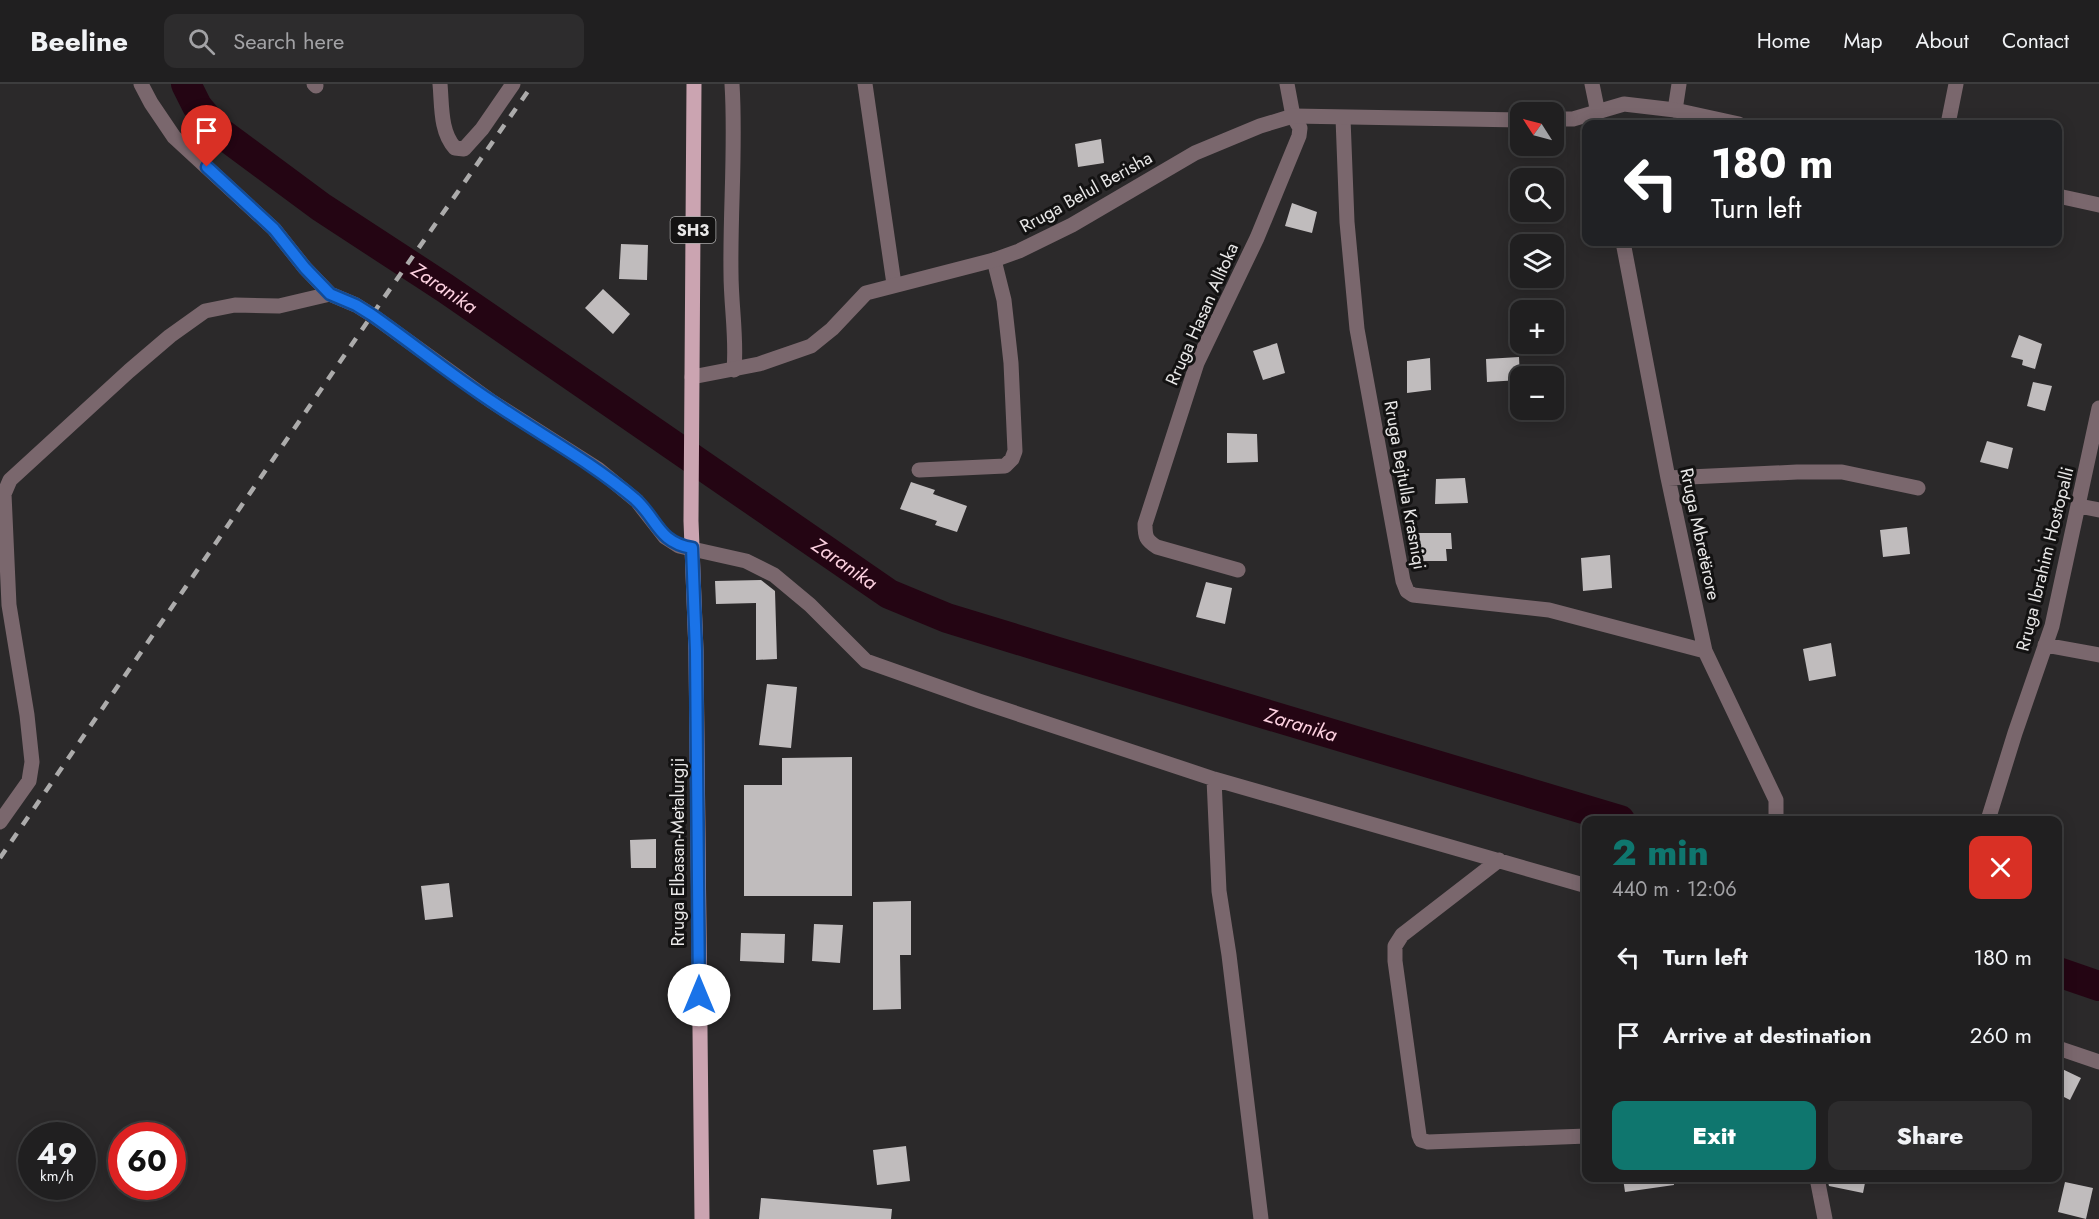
<!DOCTYPE html>
<meta charset="utf-8">
<style>
body{margin:0;font-family:Jost,sans-serif;background:#2d2c2d;color:#f1f3f6;height:100vh;display:flex;flex-direction:column;font-size:22px;white-space:nowrap}
*{box-sizing:border-box;margin:0}
p{font-size:20px;color:#a2a2a5}
.icon{flex:none;width:33px;height:33px;fill:none;stroke:currentColor;stroke-width:2;stroke-linecap:round;stroke-linejoin:round}
.map{position:relative;flex:1;overflow:hidden}
.details{position:absolute;left:1582px;top:732px;width:480px;height:366px;display:flex;flex-direction:column;background:#201f20;border-radius:12px;box-shadow:0 3px 15px #0003,0 0 0 2px #3d3d3e}
.details>*{flex:none}
.top-card{position:absolute;left:1582px;top:36px;width:480px;height:126px;border-radius:12px;box-shadow:0 3px 15px #0003,0 0 0 2px #3d3d3e;background:#202124;color:#fff;overflow:hidden}
.needle{width:39px;rotate:306deg}
.fabs{position:absolute;left:1510px;top:18px;display:grid;gap:12px}
.fabs a{display:grid;place-items:center;width:54px;height:54px;border-radius:12px;background:#201f20;box-shadow:0 3px 15px #0003,0 0 0 2px #3d3d3e;font-size:30px}
.speed{position:absolute;left:18px;top:1038px;display:flex;gap:12px;font-size:30px;font-weight:700;text-align:center}
.speed>*{display:grid;place-content:center;width:78px;height:78px;border-radius:50%;background:#201f20;box-shadow:0 3px 15px #0003,0 0 0 2px #3d3d3e;line-height:1}
.speed small{font-size:15px;font-weight:400}
.speed .limit{border:9px solid #d22;background:#fff;color:#111}
.pin{position:absolute;display:grid;place-items:center;width:51px;height:51px;color:#fff;margin:-62px -26px;border-radius:50% 50% 50% 0;rotate:-45deg;box-shadow:0 0 6px #0007}
.pin .icon{rotate:45deg}
.me{position:absolute;width:66px;margin:-33px;rotate:0deg;stroke-linejoin:round;filter:drop-shadow(0 0 4px #0008)}
.turn{display:flex;align-items:center;gap:21px;height:126px;padding:0 30px;font-size:27px}
.turn .icon{width:78px;height:78px;stroke-width:2.5}
.turn b{display:block;font-size:42px;line-height:51px}
.round{display:grid;place-items:center;flex:none;width:63px;height:63px;border-radius:12px;background:#2d2c2d}
.headline{display:flex;align-items:center;justify-content:space-between;height:102px;padding:0 30px}
h1{font-size:36px;font-weight:800;line-height:45px;color:#0f766e}
.cta{display:flex;gap:12px;margin-top:auto;padding:12px 30px}
.cta a{flex:1;height:69px;border-radius:12px;background:#0f766e;color:#fff;font-size:24px;font-weight:800;line-height:69px;text-align:center}
.cta a+a{background:#2d2c2d;color:#f1f3f6}
ul{padding:0;list-style:none}
li{display:flex;align-items:center;gap:18px;height:78px;padding:0 30px}
li div{flex:1}
li b{display:block;font-size:22px}
li em{font-style:normal}
header{display:flex;align-items:center;gap:36px;box-sizing:border-box;height:84px;padding:0 30px;background:#201f20;border-bottom:2px solid #3d3d3e}
header strong{font-size:28px}
nav{display:flex;gap:33px;margin-inline-start:auto;font-size:21px}
.search{width:420px;height:54px;background:#2d2c2d;display:flex;align-items:center;gap:15px;box-sizing:border-box;padding:0 21px;border-radius:12px;color:#a2a2a5;font-size:22px}
.map>svg:first-child{display:block}
.lines{fill:none;stroke-linecap:round;stroke-linejoin:round}
.river{stroke:#240513;stroke-width:30}
.building{fill:#c0bcbd}
.minor{stroke:#7a676d;stroke-width:15}
.tertiary{stroke:#7a676d;stroke-width:15}
.primary{stroke:#cba4b1;stroke-width:15}
.rail{stroke:#acabab;stroke-width:4.5;stroke-dasharray:10 10;stroke-linecap:butt}
.route-casing{stroke:#114b97;stroke-width:15}
.route{stroke:#1a73e8;stroke-width:10}
.labels{text-anchor:middle;stroke-width:6;stroke-linejoin:round;paint-order:stroke}
.shield{fill:#131212;stroke:#a9a8a8;stroke-width:1.5}
.shield-label{font-size:16px;font-weight:bold;fill:#e9e8e8}
.street-label{font-size:18px;fill:#e9e8e8;stroke:#131212}
.water-label{font-size:20px;font-style:italic;fill:#fdd1e0;stroke:#131212}
</style>
<header>
<strong>Beeline</strong>
<div class="search"><svg class="icon" aria-label="search" viewBox="0 0 24 24"><circle cx="10" cy="10" r="6"/><path d="M15 15l6 6"/></svg>Search here</div>
<nav><a>Home</a><a>Map</a><a>About</a><a>Contact</a></nav>
</header>
<div class="map">
<svg width="2099" height="1135" viewBox="0 0 2099 1135">
<rect width="100%" height="100%" fill="#2b292a"/>
<g class="lines">
<g class="river">
<path id="s1" d="M186,0L197,22L217,46L321,123L445,204L889,510L947,534L1058,568L1620,736"/>
<path d="M2058,888L2099,902"/>
</g>
</g>
<path class="building" d="M1101,55L1104,79L1078,83L1075,60Z
M1292,119L1317,128L1312,149L1285,142Z
M621,160L648,161L647,196L619,195Z
M603,205L630,230L613,250L585,224Z
M2019,251L2042,260L2035,285L2022,281L2023,276L2011,273Z
M1277,259L1285,289L1263,296L1253,267Z
M1519,273L1520,296L1487,298L1486,275Z
M1430,274L1431,306L1407,309V277Z
M2033,298L2052,302L2045,327L2027,322Z
M1227,349L1257,350L1258,378L1227,379Z
M1987,357L2013,364L2008,385L1980,378Z
M1465,394L1468,419L1435,420L1436,395Z
M911,398L935,406L933,410L967,422L957,448L935,441L937,437L900,425Z
M1907,443L1910,470L1883,473L1880,446Z
M1415,449H1451L1452,465H1446L1447,477H1414Z
M1610,471L1612,504L1583,507L1581,474Z
M761,496L775,507L777,575L756,576V519L716,520L715,497Z
M1206,498L1232,504L1225,540L1196,533Z
M1831,559L1836,592L1809,597L1803,565Z
M767,600L797,603L791,664L759,661Z
M852,673V812H744V701H782V674Z
M656,755V784H631L630,756Z
M449,799L453,833L425,836L421,802Z
M911,817V871H900L901,925L873,926V818Z
M814,840L843,841L840,879L812,877Z
M741,849L785,850L784,879L740,877Z
M2058,983L2081,994L2070,1016L2058,1010Z
M906,1062L910,1097L877,1101L873,1066Z
M1623,1094H1673L1674,1101L1625,1108Z
M1827,1094H1866L1863,1109L1829,1102Z
M2065,1098L2093,1104L2086,1135L2058,1128Z
M761,1114L892,1125L891,1135H759Z"/>
<g class="lines">
<path class="minor" d="M141,0L151,19L174,53L274,145L305,184L330,210L356,221L372,231L491,317L598,385L637,417L665,453L679,462L746,477L774,491L810,521L866,577L979,617L1214,695L1587,802
M314,0L316,2
M440,0C442,21 440,48 455,64L464,65L482,45L513,0
M732,0C736,63 730,126 731,189C731,222 737,254 734,286
M865,0L894,200
M1675,26L1679,0
M1343,34L1347,138L1357,245L1403,497L1407,507L1413,511L1549,526L1705,567
M1948,40L1956,0
M1623,158L1668,394L1705,567L1776,716V736
M919,386L1005,382L1012,375L1015,367L1011,279L1004,216L994,176
M1668,394L1797,388H1842L1918,404
M2079,422L2099,426
M1238,486L1157,463C1146,456 1145,453 1145,440L1197,279L1257,154L1299,52L1300,44L1293,32L1287,0
M2045,561L2099,571
M1214,695L1219,807L1229,871L1261,1135
M1988,736L2015,649L2052,542L2099,324
M0,738L29,697L32,678L27,631L9,521L4,410L10,396L129,287L170,252L205,227L235,221L279,222L330,210
M1499,776L1402,851L1395,862V877L1419,1051L1421,1056L1428,1058L1587,1052
M2058,964L2099,978
M1817,1094L1825,1135"/>
<path class="tertiary" d="M1592,0L1598,29
M1554,35H1573L1624,20L1675,26L1739,40
M2058,112L2099,121
M692,293L759,280L811,262L832,245L866,209L994,176L1019,167L1072,141L1195,69L1260,42L1293,32L1521,36"/>
<path class="primary" d="M694,0L691,437L696,567L702,1135"/>
<path class="rail" d="M0,774L381,218L533,0"/>
</g>
<g class="lines">
<g class="route-casing">
<path id="route" d="M207,83L274,145L305,184L330,210L356,221L372,231C412,259 450,290 491,317C539,350 590,377 635,415C658,436 658,458 692,464L696,567L699,911"/>
</g>
<use href="#route" class="route"/>
</g>
<g class="labels">
<rect class="shield" x="670.5" y="133" width="45" height="26" rx="4.5"/>
<g class="shield-label">
<text x="693" y="152">SH3</text>
</g>
<g class="street-label">
<text transform="translate(1086 108) rotate(-29)" y="6">Rruga Belul Berisha</text>
<text transform="translate(1202 230) rotate(-66)" y="6">Rruga Hasan Alltoka</text>
<text transform="translate(1405 401) rotate(80)" y="6">Rruga Bejtulla Krasniqi</text>
<text transform="translate(1700 450) rotate(78)" y="6">Rruga Mbretërore</text>
<text transform="translate(2045 475) rotate(-76)" y="6">Rruga Ibrahim Hostopalli</text>
<text transform="translate(678 768) rotate(-90)" y="6">Rruga Elbasan-Metalurgji</text>
</g>
<g class="water-label">
<text dy="7" stroke="none"><textPath href="#s1" startOffset="333">Zaranika</textPath></text>
<text dy="7" stroke="none"><textPath href="#s1" startOffset="819">Zaranika</textPath></text>
<text dy="7" stroke="none"><textPath href="#s1" startOffset="1305">Zaranika</textPath></text>
</g>
</g>
</svg>
<div class="fabs">
<a><svg class="needle" viewBox="-14 -14 28 28"><path d="M0-13l5 13h-10z" fill="#e53935"/><path d="M0 13l5-13h-10z" fill="#a2a2a5"/></svg></a>
<a><svg class="icon" aria-label="search" viewBox="0 0 24 24"><circle cx="10" cy="10" r="6"/><path d="M15 15l6 6"/></svg></a>
<a><svg class="icon" aria-label="layers" viewBox="0 0 24 24"><path d="M12 4l9 5-9 5-9-5zM3 14l9 5 9-5"/></svg></a>
<a>+</a>
<a>−</a>
</div>
<div class="speed"><div>49<small>km/h</small></div><div class="limit">60</div></div>
<div class="pin" style="left:207px;top:83px;background:#d93025"><svg class="icon" aria-label="arrive" viewBox="0 0 24 24"><path d="M6 21V4h12l-3 4 3 4H6"/></svg></div>
<svg class="me" style="left:699px;top:911px" viewBox="-20 -20 40 40"><circle r="19" fill="#fff"/><path d="M0-13L10 11 0 6-10 11z" fill="#1a73e8"/></svg>
<div class="top-card">
<div class="turn"><svg class="icon" aria-label="left" viewBox="0 0 24 24"><path d="M17 20v-9H6M10 6l-5 5 5 5"/></svg><div><b>180 m</b>Turn left</div></div>
</div>
<section class="details">
<div class="headline"><div><h1>2 min</h1><p>440 m · 12:06</p></div><a class="round" style="background:#d93025;color:#fff"><svg class="icon" aria-label="close" viewBox="0 0 24 24"><path d="M6 6l12 12M18 6L6 18"/></svg></a></div>
<ul>
<li><svg class="icon" aria-label="left" viewBox="0 0 24 24"><path d="M17 20v-9H6M10 6l-5 5 5 5"/></svg><div><b>Turn left</b></div><em>180 m</em></li>
<li><svg class="icon" aria-label="arrive" viewBox="0 0 24 24"><path d="M6 21V4h12l-3 4 3 4H6"/></svg><div><b>Arrive at destination</b></div><em>260 m</em></li>
</ul>
<div class="cta"><a>Exit</a><a>Share</a></div>
</section>
</div>
